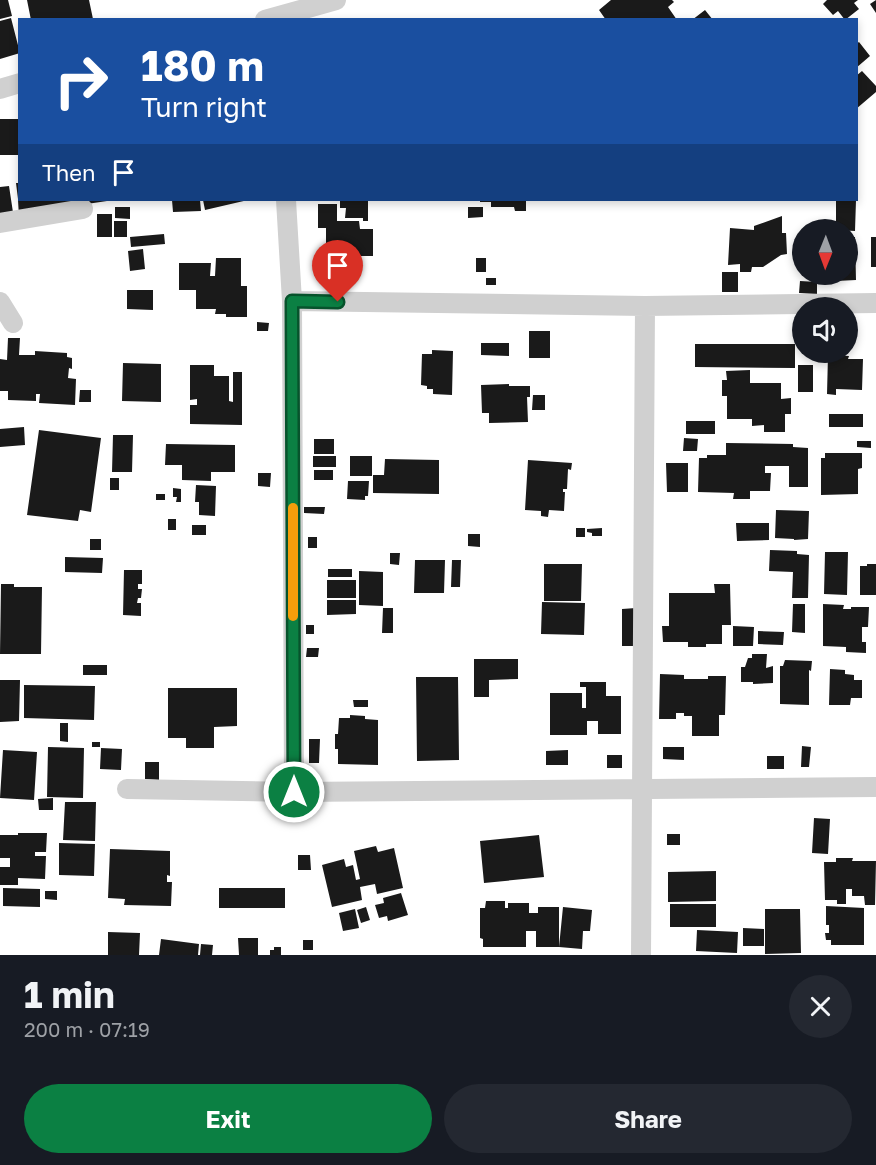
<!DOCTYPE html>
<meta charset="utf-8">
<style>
body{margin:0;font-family:"Golos Text",sans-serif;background:#242831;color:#f1f3f6;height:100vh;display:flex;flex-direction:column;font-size:22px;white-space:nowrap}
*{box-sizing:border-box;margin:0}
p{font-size:20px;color:#9ea1a6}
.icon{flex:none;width:33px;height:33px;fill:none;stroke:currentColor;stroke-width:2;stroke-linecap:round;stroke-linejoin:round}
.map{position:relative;height:955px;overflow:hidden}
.details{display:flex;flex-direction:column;background:#171b24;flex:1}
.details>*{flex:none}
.top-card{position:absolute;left:18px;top:18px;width:840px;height:183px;border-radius:0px;box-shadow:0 3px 9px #0003;background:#1a4fa0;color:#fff;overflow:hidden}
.needle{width:39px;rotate:181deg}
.fabs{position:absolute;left:792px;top:219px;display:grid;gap:12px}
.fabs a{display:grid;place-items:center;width:66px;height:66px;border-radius:50%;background:#171b24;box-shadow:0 3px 9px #0003;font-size:30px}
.pin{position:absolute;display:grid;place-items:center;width:51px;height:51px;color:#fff;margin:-62px -26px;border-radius:50% 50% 50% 0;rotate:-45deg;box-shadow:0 0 6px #0007}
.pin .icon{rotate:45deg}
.me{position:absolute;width:66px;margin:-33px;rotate:0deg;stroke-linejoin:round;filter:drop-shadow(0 0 4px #0008)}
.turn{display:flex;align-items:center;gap:21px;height:126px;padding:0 24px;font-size:27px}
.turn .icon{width:78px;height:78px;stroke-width:2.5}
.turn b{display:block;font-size:42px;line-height:51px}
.then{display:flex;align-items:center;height:57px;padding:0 24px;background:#0003;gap:12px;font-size:22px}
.round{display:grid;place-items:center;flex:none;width:63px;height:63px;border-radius:32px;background:#242831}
.overview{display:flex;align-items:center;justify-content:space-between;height:102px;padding:0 24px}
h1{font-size:36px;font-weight:700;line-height:45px}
.cta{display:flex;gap:12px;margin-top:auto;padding:12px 24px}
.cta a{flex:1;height:69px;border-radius:36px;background:#0b8043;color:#fff;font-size:24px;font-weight:700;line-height:69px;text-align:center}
.cta a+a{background:#242831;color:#f1f3f6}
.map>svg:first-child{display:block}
.building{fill:#1a1a1a}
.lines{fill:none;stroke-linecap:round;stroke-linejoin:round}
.minor{stroke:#d0d0d0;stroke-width:20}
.route-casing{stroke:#07532c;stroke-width:15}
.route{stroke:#0b8043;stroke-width:10}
.slow{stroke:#f59e0b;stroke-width:10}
</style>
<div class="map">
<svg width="876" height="955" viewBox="0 0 876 955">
<rect width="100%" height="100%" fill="#fff"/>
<path class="building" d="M0,0H8L12,16L0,19Z
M27,0H89L93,19L31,20Z
M611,0H672L674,2L668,7L677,20H606L599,10Z
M827,0H858L854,3L859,9L845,20L838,11L833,15L823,4Z
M876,0V13L870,4Z
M705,10L713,20H692Z
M11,18L20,53L0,59V21Z
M859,42L870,56L856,68V44Z
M862,71L876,86V92L856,109V76Z
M0,119H20V155H0Z
M16,183H20V199H18Z
M9,186L14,219L0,222V187Z
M18,200H75L76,209L19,217Z
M79,200H107V201L80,205Z
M172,200H200L201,211L173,212Z
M203,200H248L205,210Z
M340,200H368V221H363V218H345L346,208H340Z
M480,200H526V211H515L514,207H491V202H480Z
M836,200H856L855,231L836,230Z
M318,204H337V221H359L360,229H373V256H353V260H341V246H326V228H318Z
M115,207H130V219L115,218Z
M468,207H483V217L468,218Z
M97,214H112V237H97Z
M782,216V233H786L787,254L781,255L763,267H752L751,272H740V264L728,265L730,228L754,230V226Z
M114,221H127V237H114Z
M164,234L165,244L131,247L130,237Z
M848,237H855L856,280L836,281L835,274H848Z
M871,237H876V267H871Z
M143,249L145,269L130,271L128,251Z
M216,258H241V286H247V317H226V314H215L216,309H196V290H179V263H211L210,276H215Z
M476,258H486V272H476Z
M722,272H738V292H722Z
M486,278H496V285H486Z
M800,281L817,282V294L799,293Z
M127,290H153V310L127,309Z
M257,322L269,323L268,331H257Z
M529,331H550V358H529Z
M8,338H20L19,355H35V351L67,353V357L72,358V369L69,368L68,378L76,379L75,405L39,403L40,394H36V401L8,400V391H0V359L7,360Z
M481,343H509V356L481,355Z
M695,344H795V368L695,367Z
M432,350L453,351L452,395L433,394V389H427V386L421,385L422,354H432Z
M828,355L849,356L848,359H863L862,390L836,389V395L827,394Z
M123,363L161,364V402L122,401Z
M190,365H214V376H229V401L233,402V372H242V425L190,424V405H197V399L190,400Z
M798,365H813V392H798Z
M750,370V383H781V399L791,398V414H785V432H764V425L752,426V419H727V396H722V380H727L726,371Z
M509,384V386H530V397H527L528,422L489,423V413H482L481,385Z
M80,390H91V402H79Z
M533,395H545V410H532Z
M829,414H863V427H829Z
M686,421H715V434H686Z
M24,427L25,445L0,447V429Z
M39,430L101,438L91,512L80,510L78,521L27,515Z
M113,435H133L132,472H112Z
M684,438L698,439L697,451H683Z
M314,439H334V454H314Z
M857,441H871V448L857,447Z
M726,443L793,444V447L808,448V487H789V466H765V473H771L770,491H750V499H733L734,493L698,492L699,458H707V455H726Z
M166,444L235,445V472H211V481L182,480V465H165Z
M825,453H862V468L858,469V494L821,495V458H825Z
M313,456H336V467H313Z
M350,456H372V476H350Z
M385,459L439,460V494L373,493V475H384Z
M528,460L572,463L571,470L568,469L567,489H563V492H565L564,511L549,510L548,517L541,516V511L525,510Z
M666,463H688V492H667Z
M314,470H333V480H314Z
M258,473H271L270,487L258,486Z
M110,478H119V490H110Z
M348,481H369L368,496H365V500L347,499Z
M196,485L216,486L215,516L199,515V502H195Z
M173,488L181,489V502H176L177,497H173Z
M156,494H165V500H156Z
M304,507H325L324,514L304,513Z
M776,510L809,511L808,539L794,540V539L775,538Z
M168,519H176V530H168Z
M736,523H769V540L737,541Z
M192,525H206V535H192Z
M576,528H585V537H576Z
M602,528V536H592V533L587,532V529Z
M468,534H480V547L468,546Z
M308,537H317V548H308Z
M90,539H101V550H90Z
M770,550L797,551V554L809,555L808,598H792L793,572L769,571Z
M825,552H848L847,595L824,594Z
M390,553H400L399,565L390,564Z
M65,557L103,558L102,573L65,572Z
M415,560H445L444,593H414Z
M452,560H461L460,587H451Z
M544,564H582L581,601H544Z
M867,564H876V595H860V566H867Z
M328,569H352V577H328Z
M124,570H142V584H138V589H142L141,598H138L137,603H141V616L123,615Z
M359,571L383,572V606L359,605Z
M327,580H356V598H327Z
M1,584H14V587H42L41,654H0Z
M714,584H730L731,625H722V644H706V647H688V642H663L662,626H669V593H715Z
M327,600H356V614L327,615Z
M542,602L585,603L584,635L541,634Z
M793,604H805V633L792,632Z
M823,604L844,605L843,609H851V607H869L868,627H862V642H866V653L846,652V647L823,646Z
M383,608H393V633H382Z
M636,608L637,646H622V609Z
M306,625H314V634H306Z
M733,626L754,627L753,646H733Z
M758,631L784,632L783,645L758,644Z
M307,648H319L318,657H306Z
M752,654H767L766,668L773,666V683L753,684V682H741V667H745L748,658H752Z
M474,659H518V679L489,680V697H474Z
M785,660L812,661L811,671L809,670V705L780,704V666H783Z
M83,665H107V675H83Z
M830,669L845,670V674L854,675V680H862V698H851L850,705H829Z
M660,674L684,675V679H708V676H726L725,715H719V736H692V716H684V713H676V719H659Z
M416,677H458L459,760L417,761Z
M0,680H20L19,721L0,722Z
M580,682H606V696H621V734H598V721H587V735H550V693H582V708H586V687H580Z
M24,685L95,686L94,720L24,718Z
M168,688H237V726L214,727V748H186V738H168Z
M353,700H368V707H354Z
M350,715L365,716V719L378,720V765L338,764V749H335V734H338L339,718H350Z
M60,723H68V742L60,741Z
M309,739H320L319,763H309Z
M92,742H100V747H92Z
M802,746L811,747L809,767H801Z
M48,747L84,748L83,798L47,797Z
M663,747H684V760L663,759Z
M101,748L122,749L121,770L100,769Z
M3,750L37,752L34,800L0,798Z
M568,750V765H546V751Z
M607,755H622V768H607Z
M767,756H784V769H767Z
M145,762H159V780L145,779Z
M53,798V810H39L38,799Z
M65,802H96L95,841L63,840Z
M814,818L830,819L828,854L812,853Z
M18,833H47L46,852H35V856H46L45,879L18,878V885H0V867H10V858H0V835H18Z
M667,834H680V845H667Z
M539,835L544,877L484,883L480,841Z
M59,843L95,844L94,876L59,875Z
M376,846L378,852L394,848L403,888L377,894L375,884L360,887L362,900L332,907L322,865L344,859L346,867L353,865L356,880L360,879L354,851Z
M110,849L170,851V876L167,875V882H172L171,906L124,905L125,899L108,898Z
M298,855H310L311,870H298Z
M836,858H853L852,861H876L875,905H865L864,896H852V889H846V904H837V900H825L824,862H836Z
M716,871V901L668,902V872Z
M3,888L40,889V907L3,906Z
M219,888H285V908H219Z
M45,891H57V900L45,899Z
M401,893L408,915L388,921L387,916L379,918L375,905L384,903L383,898Z
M486,901H505V908H508V903H529V913H538V907H559V947H536V931H526V947H483V939L480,938V908H485Z
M670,904H716V927H670Z
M826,906L864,908V945H831V940H826L825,933H829V925H826Z
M366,907L370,920L361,923L357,910Z
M563,907L592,910L590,931H583L582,949L559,947Z
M355,909L359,928L343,931L339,913Z
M765,909H800L801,953L765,954Z
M743,928L764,929V946H743Z
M697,930L738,932L737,953L696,951Z
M108,932L140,933L139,955H108Z
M238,938H258V955H239Z
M161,939L199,944L198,955H159Z
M303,940H313V950H303Z
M201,944L213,945L212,955H200Z
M274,947H281V955H270V950H274Z"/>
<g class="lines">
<path class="minor" d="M265,20L336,0
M0,89L20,83
M286,200L292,301L294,792
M0,223L83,209
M292,301L645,306L876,303
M0,302L13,323
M127,789L294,792L876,787
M641,955L645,306"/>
</g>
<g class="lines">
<g class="route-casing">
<path id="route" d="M294,792L292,301L338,302"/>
</g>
<use href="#route" class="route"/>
<path class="slow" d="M293,508V616"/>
</g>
</svg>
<div class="fabs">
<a><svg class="needle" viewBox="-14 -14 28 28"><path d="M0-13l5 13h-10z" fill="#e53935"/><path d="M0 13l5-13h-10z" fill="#9ea1a6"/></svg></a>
<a><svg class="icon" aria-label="sound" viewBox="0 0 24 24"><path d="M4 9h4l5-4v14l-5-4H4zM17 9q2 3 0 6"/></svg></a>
</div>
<div class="pin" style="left:338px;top:302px;background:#d93025"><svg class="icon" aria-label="arrive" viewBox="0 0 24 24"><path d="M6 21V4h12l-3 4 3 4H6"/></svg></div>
<svg class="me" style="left:294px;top:792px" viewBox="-20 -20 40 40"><circle r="17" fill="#0b8043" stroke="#fff" stroke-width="3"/><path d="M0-11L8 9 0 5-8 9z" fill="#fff"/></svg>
<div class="top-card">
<div class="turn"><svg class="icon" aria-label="right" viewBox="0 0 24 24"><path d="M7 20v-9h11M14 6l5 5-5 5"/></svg><div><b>180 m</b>Turn right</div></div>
<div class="then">Then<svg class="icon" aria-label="arrive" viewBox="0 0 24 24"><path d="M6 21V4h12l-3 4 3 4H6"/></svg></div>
</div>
</div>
<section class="details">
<div class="overview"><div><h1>1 min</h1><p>200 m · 07:19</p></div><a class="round"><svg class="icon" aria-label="close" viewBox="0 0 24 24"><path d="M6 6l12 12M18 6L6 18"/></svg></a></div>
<div class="cta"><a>Exit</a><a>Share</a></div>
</section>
